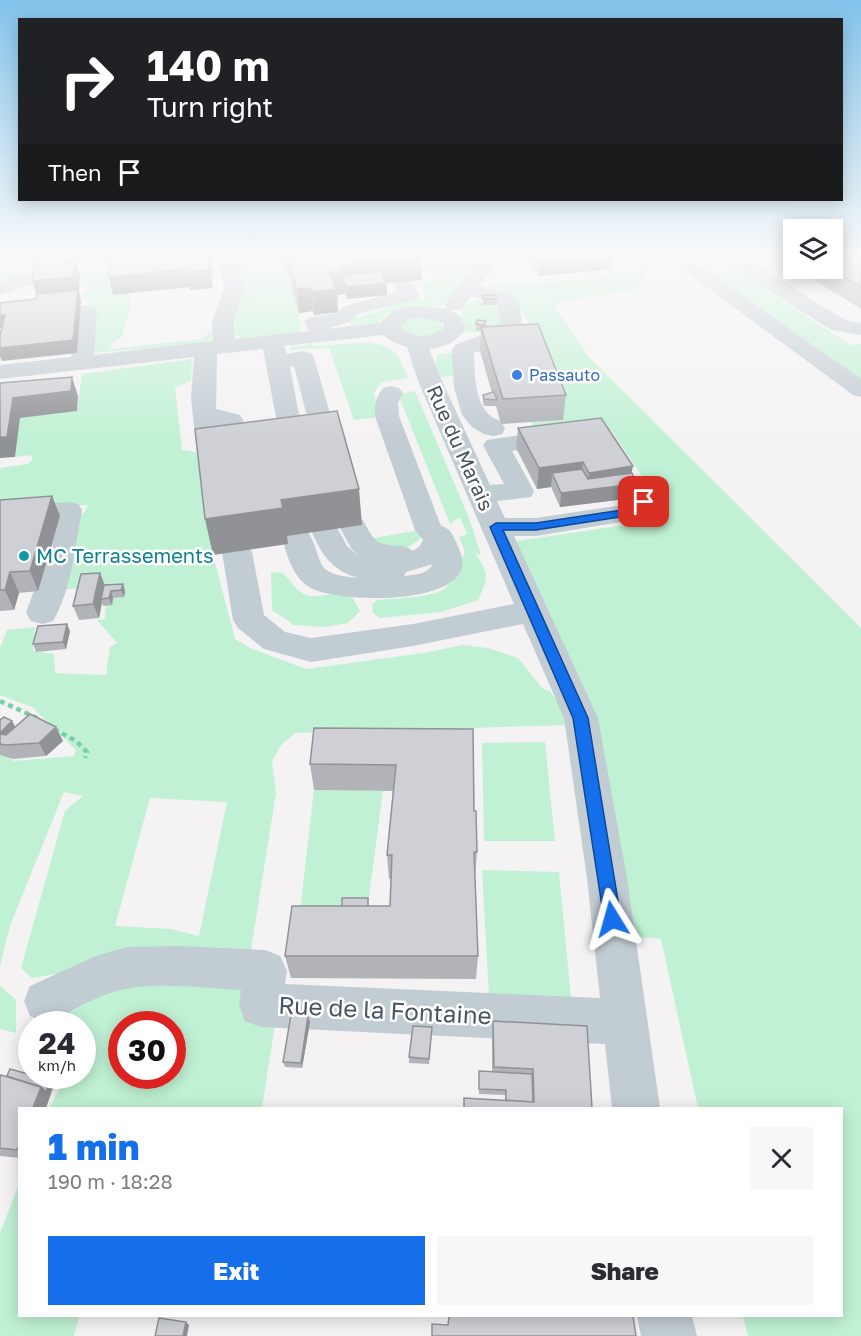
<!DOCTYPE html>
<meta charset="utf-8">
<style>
body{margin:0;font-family:"Golos Text",sans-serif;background:#f7f7f7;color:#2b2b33;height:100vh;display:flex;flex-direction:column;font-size:22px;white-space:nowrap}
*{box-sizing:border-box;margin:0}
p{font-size:20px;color:#7c7c81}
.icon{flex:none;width:33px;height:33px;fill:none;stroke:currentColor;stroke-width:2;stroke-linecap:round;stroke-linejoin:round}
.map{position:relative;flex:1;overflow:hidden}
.panel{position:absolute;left:18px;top:1107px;width:825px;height:210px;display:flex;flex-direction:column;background:#fff;border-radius:0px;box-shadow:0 3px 15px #0003}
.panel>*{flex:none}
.top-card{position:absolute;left:18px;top:18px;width:825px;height:183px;border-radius:0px;box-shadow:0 3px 15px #0003;background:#202124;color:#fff;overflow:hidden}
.buttons{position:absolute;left:783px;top:219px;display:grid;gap:12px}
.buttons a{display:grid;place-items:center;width:60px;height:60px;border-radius:0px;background:#fff;box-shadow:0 3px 15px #0003;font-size:30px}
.speed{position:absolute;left:18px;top:1011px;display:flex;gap:12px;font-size:30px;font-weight:700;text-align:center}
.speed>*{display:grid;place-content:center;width:78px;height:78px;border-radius:50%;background:#fff;box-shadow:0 3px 15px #0003;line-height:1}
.speed small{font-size:15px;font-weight:400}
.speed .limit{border:9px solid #d22;background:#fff;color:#111}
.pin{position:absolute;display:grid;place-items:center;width:51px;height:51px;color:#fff;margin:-26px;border-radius:12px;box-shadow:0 3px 9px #0006}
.me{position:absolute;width:66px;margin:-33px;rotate:352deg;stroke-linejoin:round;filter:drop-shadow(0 0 4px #0008)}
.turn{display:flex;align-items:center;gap:21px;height:126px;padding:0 30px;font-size:27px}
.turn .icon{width:78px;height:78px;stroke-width:2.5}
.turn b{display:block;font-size:42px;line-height:51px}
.then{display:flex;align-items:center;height:57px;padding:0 30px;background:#0003;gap:12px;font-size:22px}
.round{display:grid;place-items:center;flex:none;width:63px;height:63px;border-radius:0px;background:#f7f7f7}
.headline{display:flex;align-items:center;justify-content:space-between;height:102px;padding:0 30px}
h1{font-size:36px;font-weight:800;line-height:45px;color:#156feb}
.action{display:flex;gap:12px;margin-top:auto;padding:12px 30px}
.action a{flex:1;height:69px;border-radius:0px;background:#156feb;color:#fff;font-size:24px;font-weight:800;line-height:69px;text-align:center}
.action a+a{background:#f7f7f7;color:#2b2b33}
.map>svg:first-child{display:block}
.green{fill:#c0f1d4;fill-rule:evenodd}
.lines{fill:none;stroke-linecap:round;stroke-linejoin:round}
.path{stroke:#77d0a6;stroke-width:4.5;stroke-dasharray:5 4;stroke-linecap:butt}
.minor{fill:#c2ccd3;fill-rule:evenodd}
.wall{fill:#b1b3b8}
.shaded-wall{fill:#909296}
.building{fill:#ced0d6;stroke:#909296;stroke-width:1.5}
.route{fill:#156feb;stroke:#0e4899;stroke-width:1.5}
.shop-dot{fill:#3f7fe0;stroke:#fff;stroke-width:2}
.culture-dot{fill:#0f9aa8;stroke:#fff;stroke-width:2}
.labels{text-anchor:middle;stroke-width:5;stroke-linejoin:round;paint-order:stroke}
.far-shop-label{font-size:16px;fill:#366cbe;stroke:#fff;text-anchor:start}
.street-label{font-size:20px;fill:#495460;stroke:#fff}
.culture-label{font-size:20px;fill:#0d838f;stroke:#fff;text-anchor:start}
.near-street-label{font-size:24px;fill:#495460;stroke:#fff}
</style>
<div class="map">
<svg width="861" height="1336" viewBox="0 0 861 1336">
<rect width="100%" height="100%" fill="#f4f2f2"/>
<path class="green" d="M74,254H114C121,271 132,289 130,308C129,318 122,326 123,336L112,344L111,349L202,339L210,331L213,333L212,339L199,344L91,353L88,299L0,308V302L86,294L89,261L57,265L0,285V260Z
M244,254H346L284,260L299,313L300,331C280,334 249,346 232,333L243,290Z
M611,254H657L660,256L646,264L642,280L637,289L556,302L555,308L590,358L861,628V1336H748L743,1316H842V1108H698L661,939L631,936L538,600L516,541L653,521L659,507L644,479L611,430L599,427L534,436L532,422L563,420L528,319L516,305L485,288L490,285L507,286L606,277L620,267Z
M720,259L850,345L861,344V380L698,264Z
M458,265L467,267L466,281L448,302L440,307L404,309L387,316L376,324L352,329L349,319L374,313L397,302L427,298L421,283L454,277Z
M492,299L497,301L505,319L486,332L460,333C458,307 466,299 492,299Z
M422,316L440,321L443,327C433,340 415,337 402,330L401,324L409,318Z
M372,342C399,350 397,353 408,378L382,382L374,393L380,417L354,420L329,348L290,350V347L311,344L314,346Z
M458,352V376L437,377L433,374L437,355Z
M192,359L191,381L175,388L182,450L195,452L201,456L213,555L235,639L250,648L306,669L424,653L463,645L488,648L518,658L543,689L550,691L573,725L295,733L282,744L272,761L276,793L249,962L68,972L32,978L21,968L65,811L83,796L64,792L10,926L0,966V751L14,761L74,756L76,750L34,709H37L0,695V648L7,630L35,627L33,651L54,654L55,673L106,675L110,647L117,643L97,620L105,619L107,586L59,590L75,519L84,513L88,505L0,511V468L28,464L33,459L31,455L15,457L20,418L77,411L82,374ZM150,798L227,802L199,936L171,929L115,926Z
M415,391L469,518L481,555L475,553C489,574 489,577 478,600L441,612L380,618L373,613L372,605L377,600C394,598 430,598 444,589C454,582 460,563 465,552L459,537L467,534L460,517L450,524L398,394Z
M421,530L419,540C397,556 390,550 368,539Z
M271,572L283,573C289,579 296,590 304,594C317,601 334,589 351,595L360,611L348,623L324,627L294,625L272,610Z
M545,742L555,841H484L482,743Z
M314,790L383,791L368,904L341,929H298Z
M482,870L559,872L571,998L489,996Z
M226,975L277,1011L262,1108H50L65,1076H82V1024H47L61,1006L121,983ZM122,1024H172V1076H122Z
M0,986L16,1000V1033L0,1029Z
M19,1184L20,1316H79L74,1336H0V1233Z"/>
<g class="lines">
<path class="path" d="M0,701L37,718
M54,729L76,741L87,752L85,758"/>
<path class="minor" d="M0,254H50L48,258L1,262Z
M220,254H238L244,288L234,322L235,339L309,331L304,322L308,318L336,313L344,306L397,292L394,284L397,280H411L419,296L416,300L383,307L358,314L349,322L325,329L380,323L393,311L413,306L448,309L445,305L472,269L425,268L422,264L425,260L461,256L480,258L483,254H501L479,286L510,294L520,307L522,326L519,331L495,346L474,353C475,376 474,414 501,421L505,429L502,434L493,436L484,434L472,427L462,415L454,387L452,357V350L455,345L479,336L500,323C499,297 494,302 471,296L462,309L449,310L459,315L466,328C456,342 446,347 429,349L442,381L490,485L504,484L483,445L487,440L561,429L570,432L574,437L570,442L512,451L534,491L531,497L497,501L505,518H536L629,504L625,493L629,487L639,485L649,487L658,502L649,517L639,519L536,536H514L598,718L627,878L660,1108H612L605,1044L261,1027L245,1021L239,1005L241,990C199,988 150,980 110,993C88,1000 68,1014 46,1023L30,1016L24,1001L30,986L96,956L127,947L178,946L265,950L280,956L287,971L285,984L600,998L587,878L564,718L523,624L413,646L311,662L264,649L238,628L233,620L222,552L227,545L237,543L247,545L252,552L264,615L285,632L311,638L413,624L514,604L418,381L407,347L391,341L383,335L284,346L287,354L303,351L311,353L314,358L334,428L325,454L304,459L295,456L285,444L277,422L263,349L217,354L216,409L240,415L243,420L251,460L247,465L238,468L229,465L225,460L219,424L224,463L220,469L211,471L202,469L198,463L191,398L194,357L0,379V365L71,357L77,311L80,307L87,305L94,307L97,311L94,355L213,341L212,322L224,288ZM422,317L443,323L444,327C432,339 415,338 402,329L401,325L411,318ZM294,366L310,428L307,437L298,410L290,367Z
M662,254H683L861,379V397L853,395Z
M717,254H739L845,320L861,323V335L831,330L719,258Z
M69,267L76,269L79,273L76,277L33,284L0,295V282L30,273Z
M391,386L399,388L403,393L398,403L399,416L441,526C444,527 447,528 449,530C452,532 460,550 461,554C478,607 336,604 309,587C293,577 285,552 282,535L286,529L296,526L306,529C327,560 308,574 359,578C332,571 321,554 311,530L315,524L325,521L335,524L347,546L360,557L351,548L339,526L343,520L353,517L363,520C367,527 370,535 376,540C387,549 402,542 413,551L420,546L423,540L415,530L375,416C374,404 376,398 383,388ZM433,564C428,574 414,575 404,576L406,572Z
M68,502L78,504L82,510C75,546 72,589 53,621L42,624L31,621L26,613L40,573L52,520L0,526V508Z
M637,1316H692L697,1336H641Z"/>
</g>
<path class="wall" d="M283,254H420L422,280L387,283V295L347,299L345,293L337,295L338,312L314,315L313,311L299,313L284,260Z
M532,254H614L611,269L539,276L531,265Z
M771,254H794V268Z
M861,254V309L795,268H832Z
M483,295L496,296V305H483Z
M486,321V326L566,395L563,420L501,424L496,406H484L483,402V395L492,393L480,351L481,331H476V324Z
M518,428L632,473L634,498L560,507L551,487L537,489L516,448Z
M52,496L60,516L38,591L19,593L14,610L0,611V500Z
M100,573L105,585L123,584L125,591L124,597L113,598L112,605L103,606L102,602L99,618L79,620L73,606Z
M70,631L66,649L36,652L33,644Z
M0,720L12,721L15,727H56L63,741L46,756L13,759L0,755Z
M473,729L474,811L477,852L475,877L478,956L476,979L291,978L285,956L369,906H390L391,879H389L387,855L393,791L314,790L310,764Z
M308,1016L310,1022L302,1068L285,1067L283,1062Z
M493,1021L592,1108L505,1100V1095L479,1094V1071L492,1072V1032Z
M432,1027L429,1064L409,1063V1057Z
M7,1076L54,1085L20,1108V1158L0,1156V1077Z"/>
<path class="shaded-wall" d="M210,254L213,274H211L213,288L190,290V287L113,295L109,277L207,256Z
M587,254H614L611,269L539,276L540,258Z
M421,257L422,280L387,283V295L347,299L346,287L344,281L345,294L337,295L338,312L314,315L312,292L329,272L341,265Z
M75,258L80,275L79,292L81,302L77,353L2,361L0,357V348L38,299L32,281Z
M311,288L313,311L299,313L297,289Z
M0,315H5L9,327L0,328Z
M72,377L78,396L77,411L20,418L15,457L0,458V437L13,398Z
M583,462L580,483L552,473L551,487L537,489L539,468Z
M633,466L629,485L636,484L634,498L560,507L561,493L586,490L589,473Z
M359,489L362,525L287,536L288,544L213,555L205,519L281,500Z
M52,496L60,516L38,591L30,571Z
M10,572L19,593L14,610L5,590Z
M100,573L105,587L101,599L102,602L99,618L93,604Z
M123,584L125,591L124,597L121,590Z
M111,591L113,598L112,605L109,598Z
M67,624L70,631L66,649L63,642Z
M12,721L20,735L9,745L0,735V733Z
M56,727L63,741L46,756L39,743Z
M308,1016L310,1022L302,1068L301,1063Z
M50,1080L54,1085L46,1108H33L41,1087Z
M186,1322L189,1325L187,1336H183Z"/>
<path class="building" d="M109,254H209L210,256H207L209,270L187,272L186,269L109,277Z
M286,254H420L421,257L341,265L343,271L329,272L336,289L312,292L311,288L297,289Z
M537,254H587L540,258Z
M832,254H861V287L830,268H832Z
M75,258L73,277L32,281L35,261Z
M381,272L386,283L346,287L344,281V275Z
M78,290L73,340L0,348V335L5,315H0V303L36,299L37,294Z
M483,295L496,296V299H483Z
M477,320L486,321L484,325L476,324Z
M538,324L566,395L503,399L481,327Z
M72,377L71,391L13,398L7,437H0V383Z
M494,392L497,400L484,399L483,395Z
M337,411L359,489L281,500L283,508L205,519L195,429Z
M601,418L633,466L589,473L583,462L539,468L518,428Z
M582,469L588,479L632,473L636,484L561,493L552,473Z
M52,496L30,571L10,572L5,590H0V500Z
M100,573L93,604L73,606L81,574Z
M123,584L121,590L111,591L109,598L101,599L104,585Z
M67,624L63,642L33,644L38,626Z
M30,714L56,727L39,743L6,745L0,744V734L6,735Z
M4,717L12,721L0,733V720Z
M314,728L473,729L474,811H476L477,852H474L478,956H285L292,906H390L392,855H387L396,765L310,764Z
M342,898H368V906H342Z
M291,1015L308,1016L301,1063L283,1062Z
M493,1021L587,1026L592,1108H464V1098L534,1102L533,1069L494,1067Z
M413,1026L432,1027L429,1059L409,1057Z
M10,1069L50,1080L46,1092L41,1087L7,1076Z
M479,1071L532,1074L533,1102L506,1100V1090L479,1089Z
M1,1075L41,1087L33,1108H20V1144L17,1150L0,1148V1077Z
M449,1316H633L636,1336H432V1324L448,1325Z
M159,1318L186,1322L183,1336H155Z"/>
<linearGradient id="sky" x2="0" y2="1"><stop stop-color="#83c3eb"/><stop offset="0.58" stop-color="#faf9f9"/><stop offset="1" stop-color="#faf9f9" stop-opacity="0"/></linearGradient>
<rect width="861" height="441" fill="url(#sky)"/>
<path class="route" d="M644,498L650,502L643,513L639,514L536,530H503L588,718L621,919L619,925L612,927L606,925L604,919L573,718L490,527L496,523H536L635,508L640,499Z"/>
<circle class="shop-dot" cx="517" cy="375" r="6"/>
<circle class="culture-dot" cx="24" cy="556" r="6"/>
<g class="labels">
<g class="far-shop-label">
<text x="529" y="381">Passauto</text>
</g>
<g class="street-label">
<text transform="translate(460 448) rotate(66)" y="7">Rue du Marais</text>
</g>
<g class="culture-label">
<text x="36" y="563">MC Terrassements</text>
</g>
<g class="near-street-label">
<text transform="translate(385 1011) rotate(3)" y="8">Rue de la Fontaine</text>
</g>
</g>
</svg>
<div class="buttons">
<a><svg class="icon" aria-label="layers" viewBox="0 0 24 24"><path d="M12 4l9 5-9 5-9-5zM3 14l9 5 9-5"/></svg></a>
</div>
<div class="speed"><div>24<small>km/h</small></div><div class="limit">30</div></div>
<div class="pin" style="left:644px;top:502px;background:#d93025"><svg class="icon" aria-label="arrive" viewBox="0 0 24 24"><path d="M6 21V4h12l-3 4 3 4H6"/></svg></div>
<svg class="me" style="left:612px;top:919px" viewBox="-20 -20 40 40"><path d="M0-17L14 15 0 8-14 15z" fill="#156feb" stroke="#fff" stroke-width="4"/></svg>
<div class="top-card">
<div class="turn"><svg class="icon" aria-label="right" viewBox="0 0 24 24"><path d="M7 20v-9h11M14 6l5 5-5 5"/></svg><div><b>140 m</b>Turn right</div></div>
<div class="then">Then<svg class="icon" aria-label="arrive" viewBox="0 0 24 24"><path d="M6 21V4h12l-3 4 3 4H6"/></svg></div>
</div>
<section class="panel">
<div class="headline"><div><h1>1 min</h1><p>190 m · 18:28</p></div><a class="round"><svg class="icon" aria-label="close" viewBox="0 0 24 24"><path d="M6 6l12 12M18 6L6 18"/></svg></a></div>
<div class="action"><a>Exit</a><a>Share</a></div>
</section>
</div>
